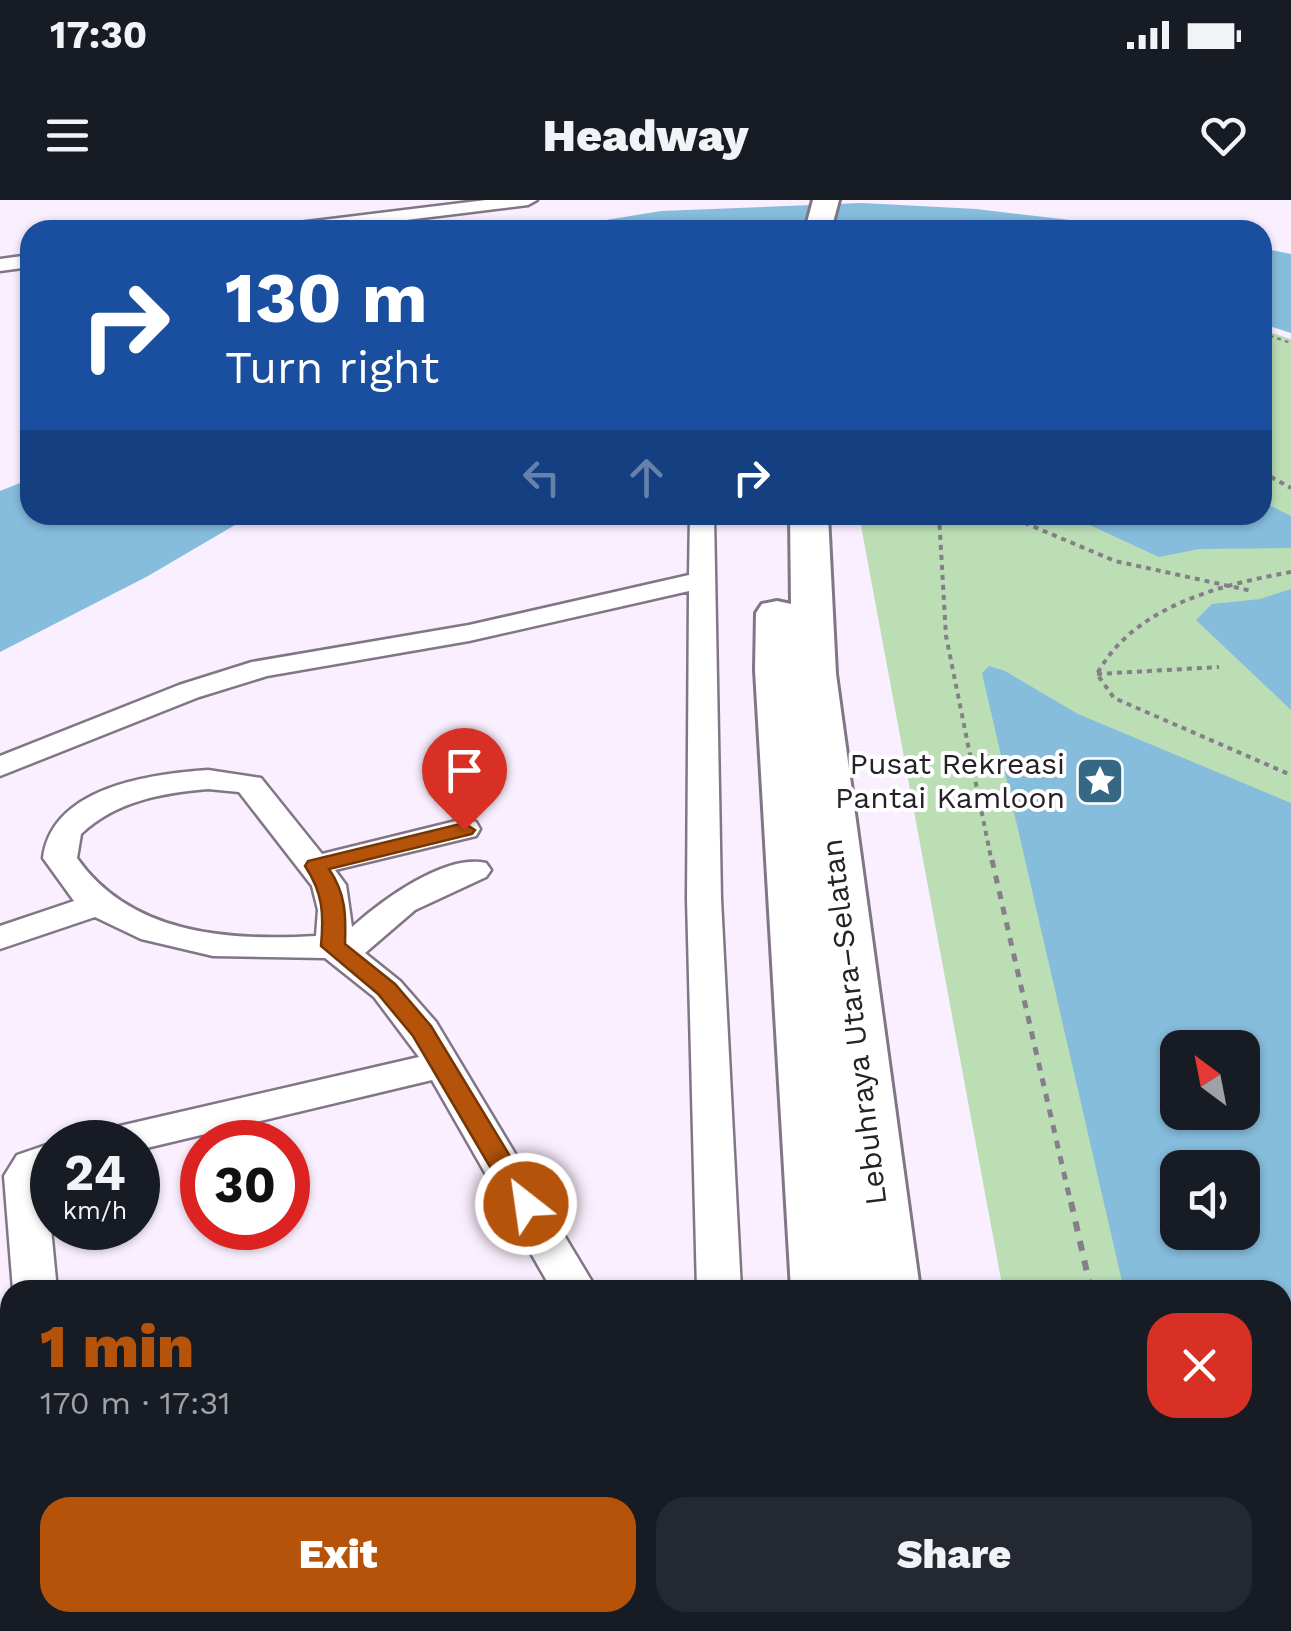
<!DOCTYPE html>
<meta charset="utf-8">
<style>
body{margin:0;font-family:"Work Sans",sans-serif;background:#242831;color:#f1f3f6;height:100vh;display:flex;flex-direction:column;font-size:38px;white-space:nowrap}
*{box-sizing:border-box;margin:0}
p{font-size:32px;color:#9ea1a6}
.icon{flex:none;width:55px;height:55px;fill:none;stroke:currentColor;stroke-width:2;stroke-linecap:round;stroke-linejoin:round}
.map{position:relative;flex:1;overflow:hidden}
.details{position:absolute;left:0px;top:1080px;width:1292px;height:352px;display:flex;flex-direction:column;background:#171b24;border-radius:30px 30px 0 0;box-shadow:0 2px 8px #0004}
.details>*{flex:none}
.guide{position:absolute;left:20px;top:20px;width:1252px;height:305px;border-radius:30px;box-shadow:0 2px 8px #0004;background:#1a4fa0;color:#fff;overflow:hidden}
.needle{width:65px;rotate:328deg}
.controls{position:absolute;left:1160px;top:830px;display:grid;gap:20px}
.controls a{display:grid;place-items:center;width:100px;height:100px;border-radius:20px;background:#171b24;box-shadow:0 2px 8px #0004;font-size:50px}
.speed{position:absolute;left:30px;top:920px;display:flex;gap:20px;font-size:50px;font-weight:700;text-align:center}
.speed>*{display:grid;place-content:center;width:130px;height:130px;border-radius:50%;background:#171b24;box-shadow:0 2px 8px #0004;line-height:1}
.speed small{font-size:25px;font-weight:400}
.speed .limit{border:15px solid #d22;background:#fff;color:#111}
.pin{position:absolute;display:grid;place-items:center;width:85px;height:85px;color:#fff;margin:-102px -42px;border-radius:50% 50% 50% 0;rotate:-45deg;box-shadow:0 0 10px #0007}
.pin .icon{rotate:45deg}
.me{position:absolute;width:110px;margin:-55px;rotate:330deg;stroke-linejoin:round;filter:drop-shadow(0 0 8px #0008)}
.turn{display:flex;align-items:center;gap:35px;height:210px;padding:0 40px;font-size:45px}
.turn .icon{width:130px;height:130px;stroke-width:2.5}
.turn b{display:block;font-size:70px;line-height:85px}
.lanes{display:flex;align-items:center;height:95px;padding:0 40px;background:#0003;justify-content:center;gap:50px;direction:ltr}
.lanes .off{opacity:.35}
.round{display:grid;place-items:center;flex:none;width:105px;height:105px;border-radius:30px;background:#242831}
.head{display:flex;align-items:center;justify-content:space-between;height:170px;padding:0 40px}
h1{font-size:60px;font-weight:800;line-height:75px;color:#b45309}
.button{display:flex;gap:20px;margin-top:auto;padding:20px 40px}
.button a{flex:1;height:115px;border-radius:30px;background:#b45309;color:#fff;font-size:40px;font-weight:800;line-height:115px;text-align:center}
.button a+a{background:#242831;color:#f1f3f6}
.status{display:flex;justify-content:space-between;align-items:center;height:70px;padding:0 50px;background:#171b24;direction:ltr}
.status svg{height:28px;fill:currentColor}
header{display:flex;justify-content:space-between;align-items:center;height:130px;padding:0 40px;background:#171b24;font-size:45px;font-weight:800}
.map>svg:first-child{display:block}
.green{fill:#bbdeb5;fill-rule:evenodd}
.water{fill:#86bcdc;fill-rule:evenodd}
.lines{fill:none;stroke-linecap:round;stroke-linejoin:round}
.minor-casing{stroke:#827686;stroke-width:5}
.highway-casing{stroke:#827686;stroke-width:6}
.path-far3{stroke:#867f89;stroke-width:2.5;stroke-dasharray:4 4;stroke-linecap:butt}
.path-far2{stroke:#867f89;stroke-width:4;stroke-dasharray:5 5;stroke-linecap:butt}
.path-far1{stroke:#867f89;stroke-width:5;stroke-dasharray:8 8;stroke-linecap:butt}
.path{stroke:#867f89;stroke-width:6;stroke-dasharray:10 10;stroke-linecap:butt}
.minor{fill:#fff;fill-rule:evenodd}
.highway{fill:#fff;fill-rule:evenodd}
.route{fill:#b45309;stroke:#753606;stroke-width:2.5}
.labels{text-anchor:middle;stroke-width:8;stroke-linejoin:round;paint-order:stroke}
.poi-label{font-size:30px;fill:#262127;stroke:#fff;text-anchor:end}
.street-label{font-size:30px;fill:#262127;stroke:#fff}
</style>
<div class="status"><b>17:30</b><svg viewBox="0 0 49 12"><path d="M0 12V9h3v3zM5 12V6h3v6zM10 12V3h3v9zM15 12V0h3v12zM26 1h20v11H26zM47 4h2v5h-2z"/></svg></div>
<header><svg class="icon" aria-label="menu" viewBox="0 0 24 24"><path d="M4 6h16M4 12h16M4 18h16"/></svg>Headway<svg class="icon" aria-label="heart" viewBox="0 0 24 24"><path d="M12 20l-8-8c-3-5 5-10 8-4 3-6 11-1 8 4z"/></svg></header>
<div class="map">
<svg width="1291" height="1431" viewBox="0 0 1291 1431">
<rect width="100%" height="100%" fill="#faeffe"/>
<path class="green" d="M1263,130L1291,139V1431H1066L1065,1423L1282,1422V1090H1003L859,315H1262ZM1178,848H1242V912H1178ZM1178,968H1242V1032H1178Z"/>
<path class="water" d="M862,3L976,9L1156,30H545L661,11Z
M1262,48L1291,54V133L1263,124Z
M30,279V315H252L148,376L0,452V291Z
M1263,302L1291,316V348L1199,349L1159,357L1068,315H1262Z
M1291,389V510L1196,420L1212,404L1260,399Z
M989,466L1005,471L1078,514L1291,603V1431H1211L1207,1423L1282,1422V1090H1124L982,473ZM1178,848H1242V912H1178ZM1178,968H1242V1032H1178Z"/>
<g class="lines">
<g class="minor-casing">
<path id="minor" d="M486,0H537L528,5L325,30H273L282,25Z
M30,55V67L0,71V59Z
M690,315H714L721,699L741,1090H697L687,699L689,391L469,441L267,476L199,497L0,576V556L179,485L252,462L469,425L689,375Z
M208,570L261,578L322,654L464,619L476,622L480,629L476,636L335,670L346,685L352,727C381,701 445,653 486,663L491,670L486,677L415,710L365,753L400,781L436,822L597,1090H552L432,880L138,950V942H91L97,932L111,928L419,857L374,797L325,758L213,756L141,739L95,717L0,749V726L74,701L43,658C52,587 150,574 208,570ZM208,589L239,592L312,686L318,710L316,736C229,741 131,735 77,658L81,634C116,601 162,593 208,589Z
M52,943V973L46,977L57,1090H13L4,976L17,955Z
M701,1422H753L754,1431H702Z"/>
</g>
<g class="highway-casing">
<path id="highway" d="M813,0H839L831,30H805Z
M790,315H828L836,474L920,1090H791L755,470L756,413L762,404L777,401L791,404Z
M816,1422H896L897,1431H817Z
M904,1422H983L985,1431H905Z"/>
</g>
<path class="path-far3" d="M1262,133L1291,143"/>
<path class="path-far2" d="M1262,272L1291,288
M939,315L946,436L992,663
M1018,315L1025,323L1115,361L1252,391
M1291,372C1220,385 1134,406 1097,474L1114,498L1291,575
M1097,474L1219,467"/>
<path class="path-far1" d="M992,660L1071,1004"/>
<path class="path" d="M1071,1002L1091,1090
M1163,1422L1165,1431"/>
<use href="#minor" class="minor"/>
<use href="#highway" class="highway"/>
</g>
<path class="route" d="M464,623L475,630L472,634L329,669C346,694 346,715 345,744L395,784L431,826L539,1004L535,1011H516L413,836L378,794L321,746C324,714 323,693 305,666L308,661Z"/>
<defs>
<g id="sight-square" transform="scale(2.5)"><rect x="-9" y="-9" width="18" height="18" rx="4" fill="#356885" stroke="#fff"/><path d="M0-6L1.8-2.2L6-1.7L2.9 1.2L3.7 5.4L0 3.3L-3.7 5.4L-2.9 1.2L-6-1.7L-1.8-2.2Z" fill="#fff"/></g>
</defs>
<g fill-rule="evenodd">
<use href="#sight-square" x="1100" y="581"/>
</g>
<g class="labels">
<g class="poi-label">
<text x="1065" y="574">Pusat Rekreasi<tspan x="1065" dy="34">Pantai Kamloon</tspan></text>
</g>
<g class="street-label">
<text transform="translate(854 822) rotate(-97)" y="10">Lebuhraya Utara–Selatan</text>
</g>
</g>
</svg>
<div class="controls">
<a><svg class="needle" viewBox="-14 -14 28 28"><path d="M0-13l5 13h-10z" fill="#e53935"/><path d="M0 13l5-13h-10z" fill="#9ea1a6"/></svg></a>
<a><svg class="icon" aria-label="sound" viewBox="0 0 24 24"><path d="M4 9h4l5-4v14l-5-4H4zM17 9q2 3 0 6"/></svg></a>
</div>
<div class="speed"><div>24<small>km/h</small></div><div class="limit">30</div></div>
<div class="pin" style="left:464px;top:630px;background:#d93025"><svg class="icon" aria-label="arrive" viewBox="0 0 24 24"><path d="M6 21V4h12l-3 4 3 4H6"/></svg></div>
<svg class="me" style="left:526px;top:1004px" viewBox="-20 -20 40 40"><circle r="17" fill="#b45309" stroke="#fff" stroke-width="3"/><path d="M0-11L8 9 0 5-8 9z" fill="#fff"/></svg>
<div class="guide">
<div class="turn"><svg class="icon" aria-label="right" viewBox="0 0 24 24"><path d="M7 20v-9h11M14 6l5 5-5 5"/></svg><div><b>130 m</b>Turn right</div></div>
<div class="lanes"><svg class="icon off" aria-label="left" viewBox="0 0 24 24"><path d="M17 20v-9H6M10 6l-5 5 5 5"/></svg><svg class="icon off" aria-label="ahead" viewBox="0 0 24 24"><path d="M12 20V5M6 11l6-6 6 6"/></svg><svg class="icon" aria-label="right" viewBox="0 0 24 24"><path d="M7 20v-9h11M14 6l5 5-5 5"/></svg></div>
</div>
<section class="details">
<div class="head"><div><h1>1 min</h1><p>170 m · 17:31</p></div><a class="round" style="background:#d93025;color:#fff"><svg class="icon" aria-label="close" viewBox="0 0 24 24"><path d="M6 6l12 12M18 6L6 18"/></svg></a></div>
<div class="button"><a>Exit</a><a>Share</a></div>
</section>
</div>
